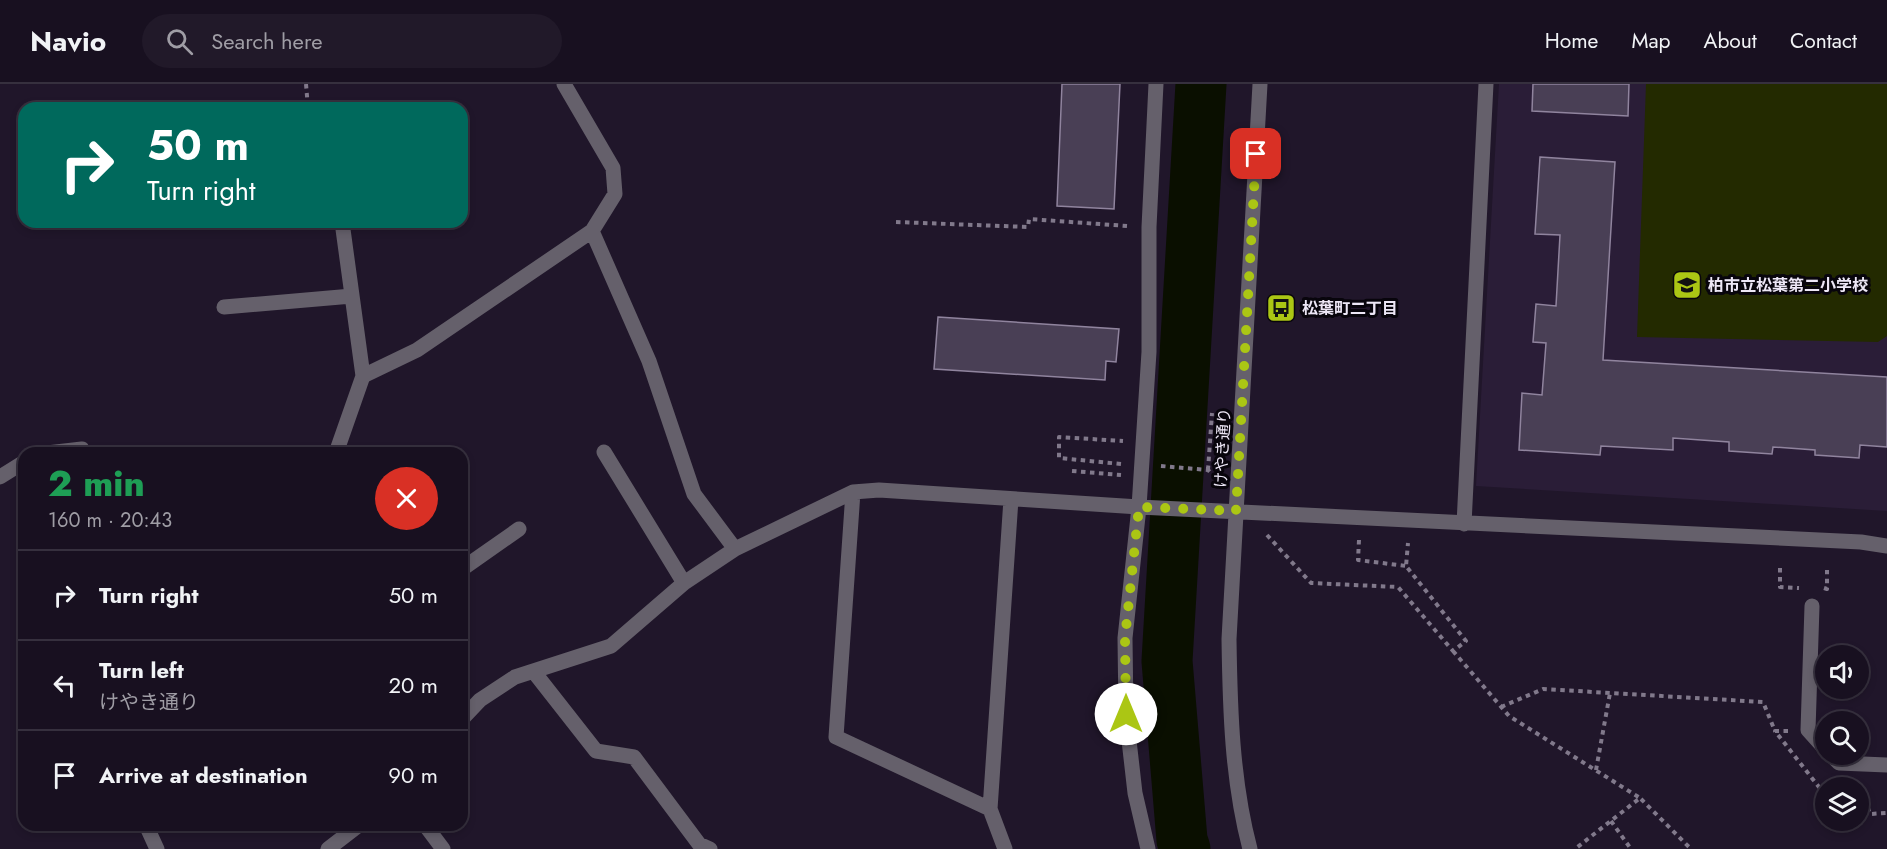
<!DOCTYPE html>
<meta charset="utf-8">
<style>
body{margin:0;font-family:Jost,"Noto Sans JP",sans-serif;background:#211929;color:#f1f3f6;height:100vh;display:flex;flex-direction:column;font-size:22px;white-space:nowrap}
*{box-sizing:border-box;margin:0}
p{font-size:20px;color:#9f9da5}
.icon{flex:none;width:33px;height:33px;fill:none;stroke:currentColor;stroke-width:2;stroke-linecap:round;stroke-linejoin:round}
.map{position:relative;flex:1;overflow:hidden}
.details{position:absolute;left:18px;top:363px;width:450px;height:384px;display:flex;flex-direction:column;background:#181020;border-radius:18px;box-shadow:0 3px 9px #0003,0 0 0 2px #36303e}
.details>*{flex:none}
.top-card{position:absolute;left:18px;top:18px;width:450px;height:126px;border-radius:18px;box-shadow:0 3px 9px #0003,0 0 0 2px #36303e;background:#00695c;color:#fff;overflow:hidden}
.tools{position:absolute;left:1815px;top:561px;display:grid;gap:12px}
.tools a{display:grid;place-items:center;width:54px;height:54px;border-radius:50%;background:#181020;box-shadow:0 3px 9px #0003,0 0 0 2px #36303e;font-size:30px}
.pin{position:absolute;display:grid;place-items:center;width:51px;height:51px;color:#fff;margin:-26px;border-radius:12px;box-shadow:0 3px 9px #0006}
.me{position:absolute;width:66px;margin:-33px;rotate:0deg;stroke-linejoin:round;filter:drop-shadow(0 0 4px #0008)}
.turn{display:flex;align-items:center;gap:21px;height:126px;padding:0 30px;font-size:27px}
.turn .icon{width:78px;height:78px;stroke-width:2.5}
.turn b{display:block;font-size:42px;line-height:51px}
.round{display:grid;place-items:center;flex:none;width:63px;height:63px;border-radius:32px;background:#211929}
.summary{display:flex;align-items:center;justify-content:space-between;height:102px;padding:0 30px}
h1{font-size:36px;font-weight:800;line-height:45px;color:#1e9e55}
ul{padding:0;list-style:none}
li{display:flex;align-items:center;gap:18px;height:90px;padding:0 30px;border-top:2px solid #36303e}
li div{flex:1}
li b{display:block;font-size:22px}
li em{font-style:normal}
header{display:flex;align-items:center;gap:36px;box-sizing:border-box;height:84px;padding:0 30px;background:#181020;border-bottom:2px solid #36303e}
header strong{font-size:28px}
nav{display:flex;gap:33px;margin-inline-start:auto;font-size:21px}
.search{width:420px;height:54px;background:#211929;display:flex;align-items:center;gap:15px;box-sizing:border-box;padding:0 21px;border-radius:33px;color:#9f9da5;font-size:22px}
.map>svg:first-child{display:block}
.built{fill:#2a1d37}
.green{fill:#232a00}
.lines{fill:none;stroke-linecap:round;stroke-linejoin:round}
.river{stroke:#0a0f00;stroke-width:51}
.building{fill:#493f55;stroke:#90849e;stroke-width:1.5}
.path{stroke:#81798b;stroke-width:4;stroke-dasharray:4.5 4.5;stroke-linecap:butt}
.minor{stroke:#65606b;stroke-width:15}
.route{stroke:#abc614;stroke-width:10;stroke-dasharray:0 18}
.labels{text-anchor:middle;stroke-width:6;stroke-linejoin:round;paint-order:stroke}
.poi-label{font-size:16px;font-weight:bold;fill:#ede7f6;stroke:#08050c;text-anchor:start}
.street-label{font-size:16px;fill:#ede7f6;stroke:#08050c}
</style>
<header>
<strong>Navio</strong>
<div class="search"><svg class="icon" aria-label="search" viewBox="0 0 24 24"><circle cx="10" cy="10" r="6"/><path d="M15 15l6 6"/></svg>Search here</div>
<nav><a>Home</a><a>Map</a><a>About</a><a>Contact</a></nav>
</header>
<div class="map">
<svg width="1887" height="765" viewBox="0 0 1887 765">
<rect width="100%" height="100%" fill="#20162a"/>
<path class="built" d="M1499,0H1887V427L1476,402Z"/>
<path class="green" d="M1646,0H1887V252L1878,258L1637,253Z"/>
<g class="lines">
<path class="river" d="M1185,765L1182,756L1167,577L1201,0"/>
</g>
<path class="building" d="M1062,0H1120L1114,125L1057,122Z
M1533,0H1629L1628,32L1532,27Z
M1540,73L1615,78L1603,276L1887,293V363L1860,361L1859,374L1815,371V366L1773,363L1772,370L1729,367V358L1673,354V366L1601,362L1600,371L1519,366L1522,309L1542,311L1546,259L1533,258L1536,220L1556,222L1560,151L1535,150Z
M938,233L1119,245L1116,278L1106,277L1105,296L934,285Z"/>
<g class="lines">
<path class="path" d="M306,0L308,24
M896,138L1028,143L1029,135L1127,142
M1121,380L1059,374V353L1123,357
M1161,382L1208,386L1216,394
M1208,386L1212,329
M1072,387L1121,391
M1267,451L1311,499L1398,503L1453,567L1466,557L1406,482L1408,459
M1359,456L1358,476L1406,482
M1780,484V503L1799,504
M1824,504L1827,505V486
M1453,567L1509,632L1640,714L1575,765
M1501,623L1543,605L1763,618L1775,647
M1788,647H1775L1826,712
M1596,686L1610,609
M1858,712H1864L1870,730L1887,729
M1641,715L1691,765
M1611,737L1631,765"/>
<path class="minor" d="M342,138L363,292
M592,147L649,277L694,410L735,465
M224,223L352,212
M604,368L684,499
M47,369L82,365L84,369
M336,369L363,292L417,266L592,147L615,110L613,84L564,0
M0,393L24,378
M853,408L836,653L990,725L1005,765
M1464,440L1486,0
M462,485L519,445
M1812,522L1808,646L1826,666
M534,588L596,667L634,673L699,760L710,765
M462,635L480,616L515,593L611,562L684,499L735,465L853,408L879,406L1139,423L1861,458L1887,462
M1830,670L1839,679L1887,681
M990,725L1011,415
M146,741L157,765
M425,741L443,765
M328,765L359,741
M1148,765L1135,709L1126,630L1125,554L1139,423L1149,268V143L1156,0
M1250,765C1232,697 1230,626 1229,555L1260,0"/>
</g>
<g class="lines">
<path class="route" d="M1126,630L1125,554L1139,423L1236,427L1256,70"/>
</g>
<defs>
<g id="school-square" transform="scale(1.5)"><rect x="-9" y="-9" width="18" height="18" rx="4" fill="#abc614" stroke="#08050c"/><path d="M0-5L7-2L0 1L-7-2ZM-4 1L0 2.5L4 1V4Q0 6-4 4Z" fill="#111"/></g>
<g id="bus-square" transform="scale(1.5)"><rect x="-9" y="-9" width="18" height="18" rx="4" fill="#abc614" stroke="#08050c"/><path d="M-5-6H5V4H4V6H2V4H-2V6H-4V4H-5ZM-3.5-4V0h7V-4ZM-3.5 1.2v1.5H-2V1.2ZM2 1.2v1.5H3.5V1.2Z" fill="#111"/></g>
</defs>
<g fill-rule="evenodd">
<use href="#school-square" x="1687" y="201"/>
<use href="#bus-square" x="1281" y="224"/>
</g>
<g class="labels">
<g class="poi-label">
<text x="1708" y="207">柏市立松葉第二小学校</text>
<text x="1302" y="230">松葉町二丁目</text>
</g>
<g class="street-label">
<text transform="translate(1222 364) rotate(-87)" y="6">けやき通り</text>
</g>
</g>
</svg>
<div class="tools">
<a><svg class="icon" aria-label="sound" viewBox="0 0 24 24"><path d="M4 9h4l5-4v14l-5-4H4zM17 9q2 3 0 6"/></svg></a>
<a><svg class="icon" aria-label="search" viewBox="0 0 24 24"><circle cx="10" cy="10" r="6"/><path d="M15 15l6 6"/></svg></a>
<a><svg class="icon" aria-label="layers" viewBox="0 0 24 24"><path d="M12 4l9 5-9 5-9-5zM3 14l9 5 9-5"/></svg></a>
</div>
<div class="pin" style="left:1256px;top:70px;background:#d93025"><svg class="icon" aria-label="arrive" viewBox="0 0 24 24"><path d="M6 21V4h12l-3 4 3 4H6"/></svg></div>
<svg class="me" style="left:1126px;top:630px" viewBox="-20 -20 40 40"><circle r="19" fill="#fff"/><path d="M0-13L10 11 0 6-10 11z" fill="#abc614"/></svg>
<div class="top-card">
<div class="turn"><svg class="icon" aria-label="right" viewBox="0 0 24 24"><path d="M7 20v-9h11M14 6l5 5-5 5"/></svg><div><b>50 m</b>Turn right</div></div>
</div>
<section class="details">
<div class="summary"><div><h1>2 min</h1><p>160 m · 20:43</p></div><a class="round" style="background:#d93025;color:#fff"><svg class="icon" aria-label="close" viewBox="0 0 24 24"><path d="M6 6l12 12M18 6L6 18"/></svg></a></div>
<ul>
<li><svg class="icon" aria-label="right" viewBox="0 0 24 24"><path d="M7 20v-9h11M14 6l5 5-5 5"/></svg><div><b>Turn right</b></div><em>50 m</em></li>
<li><svg class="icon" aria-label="left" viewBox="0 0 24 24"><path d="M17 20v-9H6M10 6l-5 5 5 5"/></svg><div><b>Turn left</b><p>けやき通り</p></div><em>20 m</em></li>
<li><svg class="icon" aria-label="arrive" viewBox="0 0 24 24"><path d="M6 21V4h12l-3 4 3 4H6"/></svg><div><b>Arrive at destination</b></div><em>90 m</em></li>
</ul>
</section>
</div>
